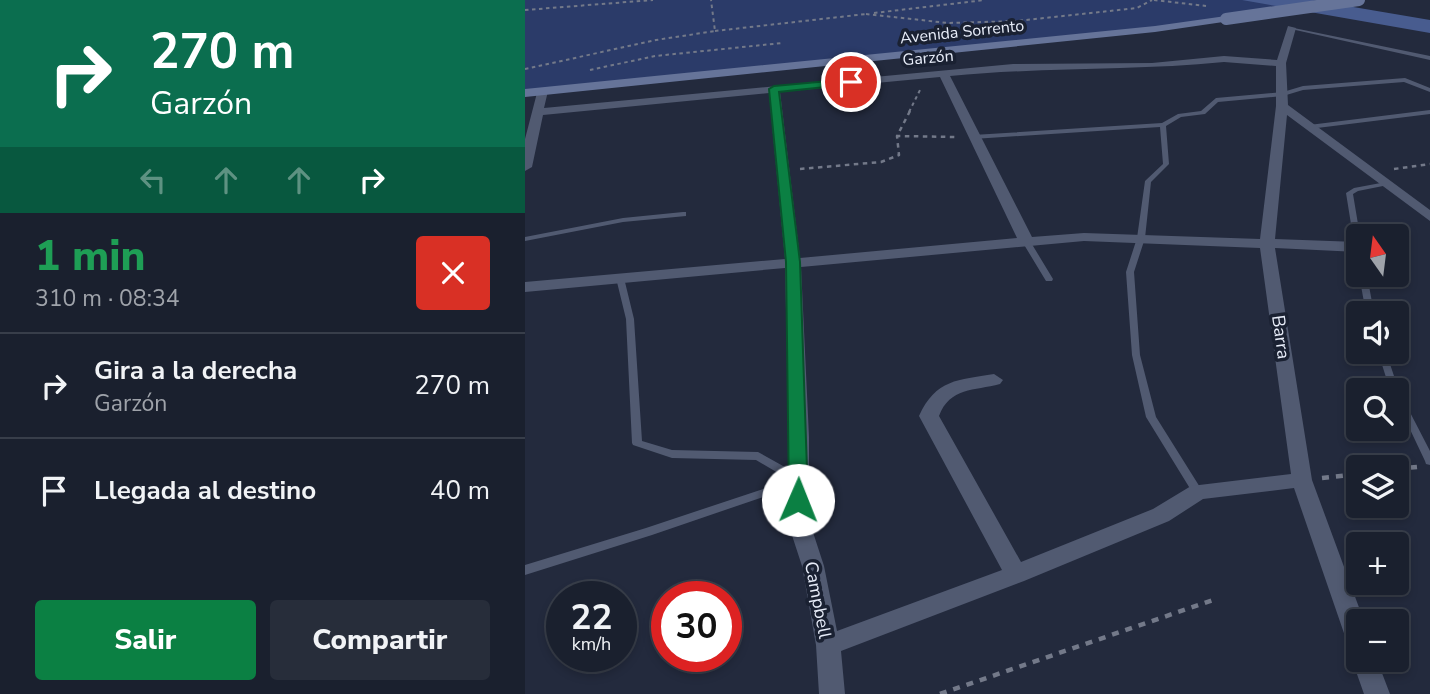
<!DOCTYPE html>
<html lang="es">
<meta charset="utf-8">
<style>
body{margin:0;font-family:"Nunito Sans",sans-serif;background:#272d3a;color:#f1f3f6;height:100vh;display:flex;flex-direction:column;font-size:26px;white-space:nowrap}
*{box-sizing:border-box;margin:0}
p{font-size:23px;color:#9fa3aa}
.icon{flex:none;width:38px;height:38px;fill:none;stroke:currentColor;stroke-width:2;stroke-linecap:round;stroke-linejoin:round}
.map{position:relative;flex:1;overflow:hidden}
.sheet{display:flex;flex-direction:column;background:#1a202e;width:525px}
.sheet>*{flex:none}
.banner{background:#0b6e4f;color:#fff;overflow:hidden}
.needle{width:46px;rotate:346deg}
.fabs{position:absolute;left:821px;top:224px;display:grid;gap:14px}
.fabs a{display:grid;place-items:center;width:63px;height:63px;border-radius:7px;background:#1a202e;box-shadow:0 4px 10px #0003,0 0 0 2px #383e4a;font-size:35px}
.speed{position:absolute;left:21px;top:581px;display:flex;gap:14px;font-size:35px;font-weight:700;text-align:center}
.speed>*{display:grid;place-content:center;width:91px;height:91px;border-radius:50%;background:#1a202e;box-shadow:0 4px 10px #0003,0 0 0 2px #383e4a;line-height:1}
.speed small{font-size:18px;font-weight:400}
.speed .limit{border:10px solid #d22;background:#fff;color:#111}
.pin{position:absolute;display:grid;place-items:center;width:60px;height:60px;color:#fff;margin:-30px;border:4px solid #fff;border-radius:50%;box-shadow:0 2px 7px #0007}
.me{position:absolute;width:77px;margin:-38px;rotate:1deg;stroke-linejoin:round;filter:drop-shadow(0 0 5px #0008)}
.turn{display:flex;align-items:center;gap:24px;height:147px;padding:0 35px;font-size:32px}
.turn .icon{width:91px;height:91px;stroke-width:2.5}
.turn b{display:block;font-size:49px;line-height:60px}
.lanes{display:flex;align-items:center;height:66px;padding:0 35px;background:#0003;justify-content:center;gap:35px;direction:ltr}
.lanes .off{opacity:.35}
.round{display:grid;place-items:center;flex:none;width:74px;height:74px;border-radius:7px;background:#272d3a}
.overview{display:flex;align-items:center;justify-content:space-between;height:119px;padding:0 35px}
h1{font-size:42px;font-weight:800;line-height:52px;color:#1e9e55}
.cta{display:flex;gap:14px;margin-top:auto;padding:14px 35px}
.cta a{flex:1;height:80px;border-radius:7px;background:#0b8043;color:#fff;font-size:28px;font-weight:800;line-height:80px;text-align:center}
.cta a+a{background:#272d3a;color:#f1f3f6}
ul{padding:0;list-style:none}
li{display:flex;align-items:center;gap:21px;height:105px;padding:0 35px;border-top:2px solid #383e4a}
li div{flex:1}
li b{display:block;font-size:26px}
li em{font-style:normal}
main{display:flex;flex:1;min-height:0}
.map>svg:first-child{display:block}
.green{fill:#2b3b69}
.water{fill:#485c8f}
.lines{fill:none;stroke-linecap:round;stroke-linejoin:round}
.path-far2{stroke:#737989;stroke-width:2;stroke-dasharray:3.5 3.5;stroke-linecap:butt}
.path-far1{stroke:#737989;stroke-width:2.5;stroke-dasharray:4.5 4.5;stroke-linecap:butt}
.path{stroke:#737989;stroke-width:4.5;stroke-dasharray:7 7;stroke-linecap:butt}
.service{fill:#515a71;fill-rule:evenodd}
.minor{fill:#515a71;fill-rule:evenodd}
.secondary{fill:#667499;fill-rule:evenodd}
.secondary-bridge{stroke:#667499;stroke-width:12}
.route{fill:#0b8043;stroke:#07532c;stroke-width:2}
.labels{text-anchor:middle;stroke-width:7;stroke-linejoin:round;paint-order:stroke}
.far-street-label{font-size:16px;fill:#e8edf9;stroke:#1a2132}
.street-label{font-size:18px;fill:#e8edf9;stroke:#1a2132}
</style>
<main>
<section class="sheet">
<div class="banner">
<div class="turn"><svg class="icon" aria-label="right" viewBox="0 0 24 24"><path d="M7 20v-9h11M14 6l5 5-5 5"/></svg><div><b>270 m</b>Garzón</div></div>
<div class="lanes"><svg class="icon off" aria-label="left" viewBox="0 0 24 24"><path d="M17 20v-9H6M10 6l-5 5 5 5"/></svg><svg class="icon off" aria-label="ahead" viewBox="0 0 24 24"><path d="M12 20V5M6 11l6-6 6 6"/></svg><svg class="icon off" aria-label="ahead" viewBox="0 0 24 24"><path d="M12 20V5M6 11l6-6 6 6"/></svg><svg class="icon" aria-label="right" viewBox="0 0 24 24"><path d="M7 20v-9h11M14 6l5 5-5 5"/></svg></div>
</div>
<div class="overview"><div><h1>1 min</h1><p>310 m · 08:34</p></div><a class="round" style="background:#d93025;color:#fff"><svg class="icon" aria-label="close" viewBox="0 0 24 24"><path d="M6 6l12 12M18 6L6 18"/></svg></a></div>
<ul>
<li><svg class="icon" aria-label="right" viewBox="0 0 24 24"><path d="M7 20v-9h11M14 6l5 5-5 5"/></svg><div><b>Gira a la derecha</b><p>Garzón</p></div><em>270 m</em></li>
<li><svg class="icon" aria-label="arrive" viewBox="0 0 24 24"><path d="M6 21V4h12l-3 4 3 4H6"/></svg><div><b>Llegada al destino</b></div><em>40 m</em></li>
</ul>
<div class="cta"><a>Salir</a><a>Compartir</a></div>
</section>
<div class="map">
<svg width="905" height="694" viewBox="0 0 905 694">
<rect width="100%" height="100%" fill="#232a3d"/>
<path class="green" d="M0,0H834L630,29L0,93Z"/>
<path class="water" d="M717,0H787L905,20V33Z"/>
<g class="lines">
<path class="path-far2" d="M629,0L681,6
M0,10L128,0
M349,13L460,0
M341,14L423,23L492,21L612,8L627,0
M190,31L341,14
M0,69L131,40L190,31L186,0
M65,70L130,56L257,43
M384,112L396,88"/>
<path class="path-far1" d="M385,111L372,136L432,137
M275,169L356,162L374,155L372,136
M869,169L905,164"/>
<path class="path" d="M872,469L892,467
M797,478L833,474
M415,694L688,600"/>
<path class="service" d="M764,27L905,56V60L766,29H764Z
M880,78L905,88V92L879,82L778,90L758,96L693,102L680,114L656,117L641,126L644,164L626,182L620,238L609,272L615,355L631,417L678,492L677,495L673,496L669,495L621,417L607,355L601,272L612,238L620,181L638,164L635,127L448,139L445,137L448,135L637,123L653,114L676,111L691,98L758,92L778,86Z
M905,110V114L784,129L781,127L784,125Z
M861,182L864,184L863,185L833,191L828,194L835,236H833V249H830L821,193L829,188Z
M158,212H161V216L98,222L0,241V237L98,218Z
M499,241H505L528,279L527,281H521L498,243Z
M834,275H842L849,313H841Z
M92,276H95L99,278L109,319L117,441L147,450L233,452L276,476L277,481L276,484L127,535L0,575V565L121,528L265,480L231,460L147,458L108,445L107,443L101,319L91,278Z
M853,352H861L874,391L905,451V465L901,464L900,461L872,402V390H865Z"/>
<path class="minor" d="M763,26L771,28L761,63L763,105L905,210V221L762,115L750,239L833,242V252L750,248L787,480L839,621H833V650L824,647L821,639L769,488L678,499L644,521L499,581L316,651L320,694H294L291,645L277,566L262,520L264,437L260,268L0,292V282L260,259L244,93L18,115L7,167L0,171V139L13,89L23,91L19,108L488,64L627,63L699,56L752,60ZM699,62L751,66V106L735,239L559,233L507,237L425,76C516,67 608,71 699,62ZM415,77L492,238L275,258L255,92ZM559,241L735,248L766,474L666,486L628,509L496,562L414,416C425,387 449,391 475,384L478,380L469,374C433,380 411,379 394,416L477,570L312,631L299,566L284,520V437L276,267Z
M833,651V660H852L865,694H839L827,660Z"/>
<path class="secondary" d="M701,16L707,19L705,21L630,32L0,97V89L630,26Z"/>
<path class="secondary-bridge" d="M701,19L834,0"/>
</g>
<path class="route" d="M326,79L331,82L329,84L254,92L275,262L283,500L280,505L273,507L266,505L264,500L261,262L244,89L249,86Z"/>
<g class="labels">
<g class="far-street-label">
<text transform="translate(437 31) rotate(-6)" y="6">Avenida Sorrento</text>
<text transform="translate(403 57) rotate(-5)" y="6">Garzón</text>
</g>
<g class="street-label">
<text transform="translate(756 337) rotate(82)" y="6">Barra</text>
<text transform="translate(293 600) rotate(79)" y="6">Campbell</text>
</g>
</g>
</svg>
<div class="fabs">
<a><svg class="needle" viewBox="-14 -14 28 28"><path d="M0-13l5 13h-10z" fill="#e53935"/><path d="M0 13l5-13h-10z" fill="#9fa3aa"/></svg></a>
<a><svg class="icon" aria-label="sound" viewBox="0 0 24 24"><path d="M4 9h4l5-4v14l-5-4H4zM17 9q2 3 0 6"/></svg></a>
<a><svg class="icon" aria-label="search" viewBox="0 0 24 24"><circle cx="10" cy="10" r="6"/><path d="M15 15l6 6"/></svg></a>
<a><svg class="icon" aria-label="layers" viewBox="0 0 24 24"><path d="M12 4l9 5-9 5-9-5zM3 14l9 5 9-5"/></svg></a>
<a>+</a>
<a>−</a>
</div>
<div class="speed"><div>22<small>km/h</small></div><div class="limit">30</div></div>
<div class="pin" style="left:326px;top:82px;background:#d93025"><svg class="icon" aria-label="arrive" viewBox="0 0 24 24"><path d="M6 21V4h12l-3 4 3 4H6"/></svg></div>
<svg class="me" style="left:273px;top:500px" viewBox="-20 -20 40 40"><circle r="19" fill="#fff"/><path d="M0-13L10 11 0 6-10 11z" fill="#0b8043"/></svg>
</div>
</main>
